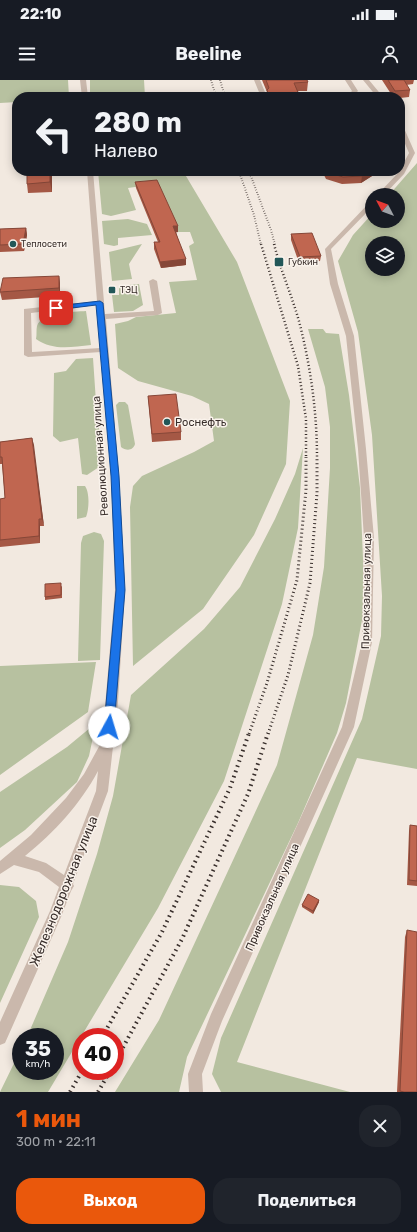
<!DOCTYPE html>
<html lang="ru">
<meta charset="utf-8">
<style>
body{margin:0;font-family:Rubik,sans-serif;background:#20242c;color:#f1f3f6;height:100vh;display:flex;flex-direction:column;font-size:15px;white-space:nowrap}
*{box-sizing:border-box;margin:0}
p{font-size:13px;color:#9ea1a6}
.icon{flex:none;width:22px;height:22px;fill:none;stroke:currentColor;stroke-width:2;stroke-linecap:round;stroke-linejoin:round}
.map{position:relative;height:1012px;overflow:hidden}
.panel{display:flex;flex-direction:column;background:#171b24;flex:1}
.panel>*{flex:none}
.hud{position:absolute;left:12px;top:12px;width:393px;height:84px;border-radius:16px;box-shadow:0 2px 10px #0003;background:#171b24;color:#f1f3f6;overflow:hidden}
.needle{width:26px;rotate:311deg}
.controls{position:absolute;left:365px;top:108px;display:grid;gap:8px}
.controls a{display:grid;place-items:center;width:40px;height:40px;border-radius:50%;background:#171b24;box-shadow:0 2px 10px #0003;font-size:20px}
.speed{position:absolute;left:12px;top:948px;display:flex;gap:8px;font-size:20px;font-weight:700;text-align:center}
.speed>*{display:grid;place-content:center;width:52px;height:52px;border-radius:50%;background:#171b24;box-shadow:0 2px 10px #0003;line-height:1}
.speed small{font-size:10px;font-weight:400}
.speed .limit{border:6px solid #d22;background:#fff;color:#111}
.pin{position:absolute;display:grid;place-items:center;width:34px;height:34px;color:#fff;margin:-17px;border-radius:8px;box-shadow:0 2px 6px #0006}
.me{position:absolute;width:44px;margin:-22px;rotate:6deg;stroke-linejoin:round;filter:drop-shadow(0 0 3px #0008)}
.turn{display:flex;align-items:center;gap:14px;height:84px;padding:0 16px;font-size:18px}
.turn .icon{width:52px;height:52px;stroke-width:2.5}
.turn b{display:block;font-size:28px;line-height:34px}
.round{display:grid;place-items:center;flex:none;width:42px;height:42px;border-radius:16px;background:#20242c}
.headline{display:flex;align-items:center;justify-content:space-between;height:68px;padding:0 16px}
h1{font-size:24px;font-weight:700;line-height:30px;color:#ea580c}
.action{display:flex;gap:8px;margin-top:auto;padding:8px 16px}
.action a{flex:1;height:46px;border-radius:16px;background:#ea580c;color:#fff;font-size:16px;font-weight:700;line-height:46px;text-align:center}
.action a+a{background:#20242c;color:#f1f3f6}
.status{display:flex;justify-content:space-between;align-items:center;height:28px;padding:0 20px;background:#171b24;direction:ltr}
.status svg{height:11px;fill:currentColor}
header{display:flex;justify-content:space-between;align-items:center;height:52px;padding:0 16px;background:#171b24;font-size:18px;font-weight:700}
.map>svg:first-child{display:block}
.green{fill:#b7c1a0;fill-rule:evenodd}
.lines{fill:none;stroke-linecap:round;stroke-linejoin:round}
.minor{fill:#cab8ac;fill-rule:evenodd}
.rail-far3{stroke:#382e2b;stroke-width:2;stroke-dasharray:0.5 2;stroke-linecap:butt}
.rail-far2{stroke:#382e2b;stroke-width:2.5;stroke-dasharray:1 2.5;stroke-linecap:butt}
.rail-far1{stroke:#382e2b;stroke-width:3;stroke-dasharray:1 3;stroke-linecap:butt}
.rail{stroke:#382e2b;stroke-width:4;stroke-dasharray:1.5 4;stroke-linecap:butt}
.wall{fill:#a55845}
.shaded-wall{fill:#864738}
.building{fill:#c06650;stroke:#864738}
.route{fill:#1a73e8;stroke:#114b97}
.poi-dot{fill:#225758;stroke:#faf3ec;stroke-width:1.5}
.labels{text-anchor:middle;stroke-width:3;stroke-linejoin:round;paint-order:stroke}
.far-poi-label{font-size:9px;fill:#382e2b;stroke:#faf3ec;text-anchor:start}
.poi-label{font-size:11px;fill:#382e2b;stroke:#faf3ec;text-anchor:start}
.street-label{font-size:11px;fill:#382e2b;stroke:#faf3ec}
.near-street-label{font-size:13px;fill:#382e2b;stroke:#faf3ec}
</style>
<div class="status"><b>22:10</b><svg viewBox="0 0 49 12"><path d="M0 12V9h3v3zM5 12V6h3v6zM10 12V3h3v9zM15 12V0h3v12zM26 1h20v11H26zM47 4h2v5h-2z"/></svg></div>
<header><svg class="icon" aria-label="menu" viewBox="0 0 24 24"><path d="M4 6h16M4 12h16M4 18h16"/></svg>Beeline<svg class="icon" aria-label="person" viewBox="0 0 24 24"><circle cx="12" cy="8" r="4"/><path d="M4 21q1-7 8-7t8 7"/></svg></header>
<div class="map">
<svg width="417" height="1012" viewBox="0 0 417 1012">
<rect width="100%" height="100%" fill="#f2e9e0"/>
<path class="green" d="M0,0H68L69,17H17V22L0,23Z
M90,0H144L145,17H90Z
M417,83V689L357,678L237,982L350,1012H221L212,994L221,958L362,639L381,556L382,516L372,355L358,252L338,181L353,155L372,134V141H398V115H389ZM372,163H398V189H372Z
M98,91H183L237,182L290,321L286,384L254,455L203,529L133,586L130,427L133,406L142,396L194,372L214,361L209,324L192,316L138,301L118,288L115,244L128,241L136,237L176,233L169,202L197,200L189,166L194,163L190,152H178L156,104L128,108L136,130L111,136L102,134Z
M128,139L147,144L152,155L118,158V165L114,166L104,164L102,141Z
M142,164L129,184L132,199L112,201L109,172Z
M139,204L143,225L133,231L114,232L112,215H119V206Z
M86,231L91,265C71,267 53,271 36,259C37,255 36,250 37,246C41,232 74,232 86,231Z
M308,249H323L326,253L339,254L349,315L360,408L363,478V535L346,623L337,653L298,743L187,977L179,1012H115L159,940L277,685L313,555L324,487L330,388V347L325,307Z
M93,278L97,337L104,378L99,387L87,395L82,394L78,358L60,362L53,356L54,293L66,291L76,279Z
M119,322H125L128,325L135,364C133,371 126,371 121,367L116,325Z
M303,368L298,448L282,524L224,701L158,828L48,1012H0L21,969V991H55V957H27L68,862L97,774L113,716L131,615L204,549L240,507L275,439L295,394Z
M77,406H85C90,413 89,430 86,437L77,439Z
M94,452L101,454L104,461L100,580L78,581L81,463L83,456Z
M96,582L88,632L0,695V586Z
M96,643L89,676L77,702L25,750L0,768V712L67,667Z
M0,805L19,807L36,821L39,837L0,923Z"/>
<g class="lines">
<path class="minor" d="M80,0H86L88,17H82Z
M254,0H260L267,17H261Z
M345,0H351L358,11L352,17H346L352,11Z
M363,0H369L383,17H377Z
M400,44L403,46L415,73L404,94L384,115H377L399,92L409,73L400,52Z
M87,91H93L105,234L154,231L149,201L153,199L157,201L162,233L158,235L106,239L119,396L125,510L118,622L108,711L73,804L74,806L71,811L61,837L5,963L0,965V942L50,831L59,807L39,792L14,785L0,794V781L31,755L66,718L84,694L102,661L115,510L111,396L101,272L28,277L24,275V229L97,221ZM97,225L101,268L32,272L31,233ZM98,691L96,711L64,795L46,783L25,776C54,753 81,723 98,691Z
M372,121V127L331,169L338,204L354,256L366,369L374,458L372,562L354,647L222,941L202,994L203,1012H189L188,994L211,934L342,647L362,562L364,458L358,369L346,256L330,204L325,169L370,122Z"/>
<path class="rail-far3" d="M211,0L216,17
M220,0L225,17
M239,91L254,135L261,165
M249,91L271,150L275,165"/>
<path class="rail-far2" d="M261,164L298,286L306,339V378
M274,164C281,192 293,218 300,245C311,289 317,333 317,378"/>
<path class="rail-far1" d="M249,654L267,603L297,500L306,410V377
M268,654L288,595L310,503L317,413V377"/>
<path class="rail" d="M102,957L162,852L230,708L249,653
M115,982L182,859L248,714L268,653
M70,1012L82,991
M98,1012L110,991"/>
</g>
<path class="wall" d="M262,0H307L308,2L307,11H298L300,17H266L267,12Z
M382,0H414L413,4L406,5L410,10L409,17L400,18V17H393Z
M52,91V112L28,113L27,104Z
M322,91H372V96L361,103L342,104L326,99Z
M135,102L178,146V152H176L186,185L161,188L154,169V162H158L136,108Z
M26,148L27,155L24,171L0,172V149Z
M291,154L321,176L320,181L299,183L291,160Z
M59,196L60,204V216L2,220L0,212Z
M148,316L181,352V360L152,362Z
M32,358L44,446H40V463L0,467V419L5,418L2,384H0V362Z
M62,506V518L45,520V517Z
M410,745L417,746V806L407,805L409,751Z
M319,820V822L313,834L302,827V825Z
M407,850L417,1012H397L405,857Z"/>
<path class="shaded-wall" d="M50,91H52V112L50,102Z
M369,91H372V96L361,103L362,96Z
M173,146H178V152L174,153Z
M26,148L27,155L24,171L23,164Z
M186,179V185L161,188L160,182Z
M59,196L60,204V216L59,208Z
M32,358L34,365L44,446L42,439Z
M39,439L40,446V463L39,456Z
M319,820V822L313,834V831Z"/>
<path class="building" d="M266,0H307L308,2L294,3L300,17H269L267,10L269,8Z
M388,0H404L410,10L395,11Z
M27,91H50V102L27,104Z
M326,91H369L362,96L343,97L327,92Z
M157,100L178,146H173L186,179L160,182L154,162H160L135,102Z
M26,148L23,164L0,165V149Z
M312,153L321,176L300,177L291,154Z
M59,196V208L0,212L3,198Z
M176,314L181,352L152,354L148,316Z
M32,358L42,439H39V456L0,460V419L5,418L2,377H0V362Z
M61,503V515L45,517V504Z
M410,745L417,746V801L409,800Z
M308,814L319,820L313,831L302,825Z
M407,850L417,852V1012H404L400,1011Z"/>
<path class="route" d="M100,221L103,223L119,396L125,510L114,647L113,650L109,651L106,650L104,647L116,510L111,396L96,225L56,230L53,228L56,226Z"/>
<g class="poi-dot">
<circle cx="13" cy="164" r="4"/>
<rect x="274" y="177" width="10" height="10" rx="2"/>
<rect x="108" y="206" width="8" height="8" rx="2"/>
<circle cx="167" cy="342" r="4"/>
</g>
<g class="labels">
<g class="far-poi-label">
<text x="21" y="167">Теплосети</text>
<text x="288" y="185">Губкин</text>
<text x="120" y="213">ТЭЦ</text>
</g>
<g class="poi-label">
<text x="175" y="346">Роснефть</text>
</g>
<g class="street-label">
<text transform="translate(100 376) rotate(-94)" y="4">Революционная улица</text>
<text transform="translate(366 511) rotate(-89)" y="4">Привокзальная улица</text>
<text transform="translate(272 817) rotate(-66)" y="4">Привокзальная улица</text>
</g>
<g class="near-street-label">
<text transform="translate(63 811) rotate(-68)" y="5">Железнодорожная улица</text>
</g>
</g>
</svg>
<div class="controls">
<a><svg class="needle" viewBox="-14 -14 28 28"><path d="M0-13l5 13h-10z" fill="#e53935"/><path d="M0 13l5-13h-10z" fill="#9ea1a6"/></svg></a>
<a><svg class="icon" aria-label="layers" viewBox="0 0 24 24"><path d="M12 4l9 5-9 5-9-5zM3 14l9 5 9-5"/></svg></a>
</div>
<div class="speed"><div>35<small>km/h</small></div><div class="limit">40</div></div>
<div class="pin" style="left:56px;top:228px;background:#d93025"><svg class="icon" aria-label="arrive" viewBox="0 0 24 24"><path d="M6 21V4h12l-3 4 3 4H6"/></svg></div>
<svg class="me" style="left:109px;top:647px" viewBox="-20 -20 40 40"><circle r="19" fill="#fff"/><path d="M0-13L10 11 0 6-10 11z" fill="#1a73e8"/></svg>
<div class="hud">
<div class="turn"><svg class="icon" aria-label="left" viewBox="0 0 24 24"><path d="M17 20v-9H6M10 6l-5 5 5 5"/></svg><div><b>280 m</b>Налево</div></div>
</div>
</div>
<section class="panel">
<div class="headline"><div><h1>1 мин</h1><p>300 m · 22:11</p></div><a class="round"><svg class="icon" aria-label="close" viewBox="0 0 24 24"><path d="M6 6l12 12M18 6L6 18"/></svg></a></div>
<div class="action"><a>Выход</a><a>Поделиться</a></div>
</section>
